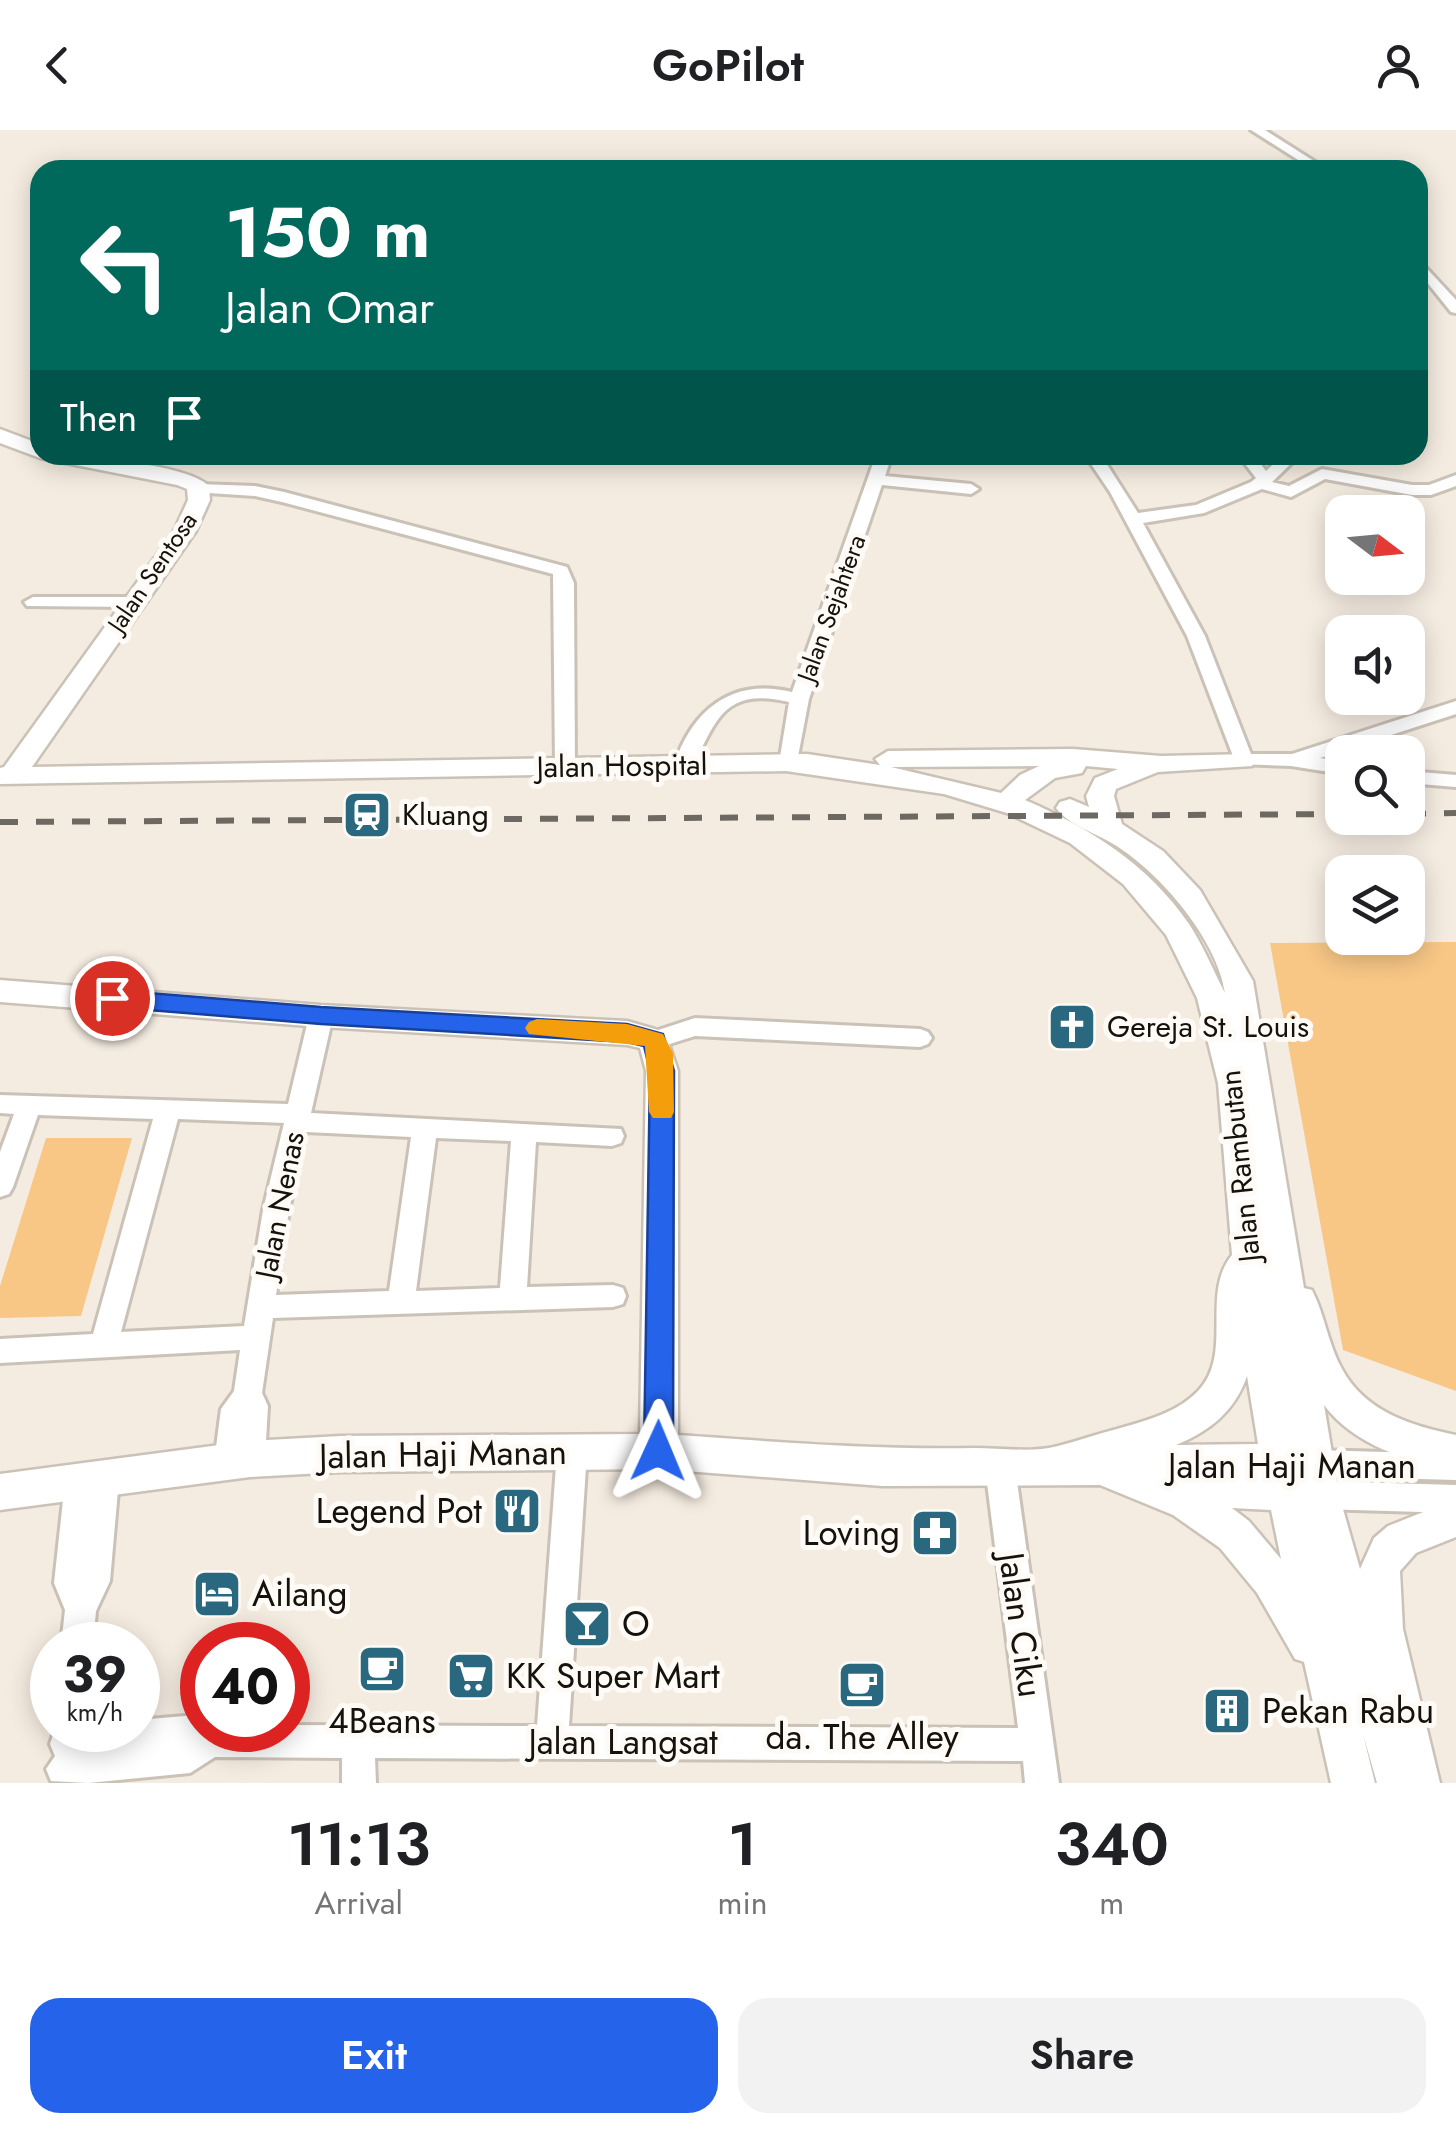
<!DOCTYPE html>
<style>
body{margin:0;font-family:Jost,sans-serif;background:#f2f2f2;color:#202124;height:100vh;display:flex;flex-direction:column;font-size:38px;white-space:nowrap}
*{box-sizing:border-box;margin:0}
p{font-size:32px;color:#757577}
.icon{flex:none;width:55px;height:55px;fill:none;stroke:currentColor;stroke-width:2;stroke-linecap:round;stroke-linejoin:round}
.map{position:relative;height:1653px;overflow:hidden}
.panel{display:flex;flex-direction:column;background:#fff;flex:1}
.panel>*{flex:none}
.guide{position:absolute;left:30px;top:30px;width:1398px;height:305px;border-radius:30px;box-shadow:0 5px 25px #0003;background:#00695c;color:#fff;overflow:hidden}
.needle{width:65px;rotate:106deg}
.fabs{position:absolute;left:1325px;top:365px;display:grid;gap:20px}
.fabs a{display:grid;place-items:center;width:100px;height:100px;border-radius:20px;background:#fff;box-shadow:0 5px 25px #0003;font-size:50px}
.speed{position:absolute;left:30px;top:1492px;display:flex;gap:20px;font-size:50px;font-weight:700;text-align:center}
.speed>*{display:grid;place-content:center;width:130px;height:130px;border-radius:50%;background:#fff;box-shadow:0 5px 25px #0003;line-height:1}
.speed small{font-size:25px;font-weight:400}
.speed .limit{border:15px solid #d22;background:#fff;color:#111}
.pin{position:absolute;display:grid;place-items:center;width:85px;height:85px;color:#fff;margin:-42px;border:5px solid #fff;border-radius:50%;box-shadow:0 2px 10px #0007}
.me{position:absolute;width:110px;margin:-55px;rotate:1deg;stroke-linejoin:round;filter:drop-shadow(0 0 8px #0008)}
.turn{display:flex;align-items:center;gap:35px;height:210px;padding:0 30px;font-size:45px}
.turn .icon{width:130px;height:130px;stroke-width:2.5}
.turn b{display:block;font-size:70px;line-height:85px}
.then{display:flex;align-items:center;height:95px;padding:0 30px;background:#0003;gap:20px;font-size:38px}
.eta{display:flex;justify-content:space-evenly;align-items:center;height:170px;text-align:center}
.eta b{font-size:60px;font-weight:600;line-height:70px}
.cta{display:flex;gap:20px;margin-top:auto;padding:20px 30px}
.cta a{flex:1;height:115px;border-radius:30px;background:#2563eb;color:#fff;font-size:40px;font-weight:600;line-height:115px;text-align:center}
.cta a+a{background:#f2f2f2;color:#202124}
header{display:flex;justify-content:space-between;align-items:center;height:130px;padding:0 30px;background:#fff;font-size:45px;font-weight:600}
.map>svg:first-child{display:block}
.green{fill:#f8c786}
.lines{fill:none;stroke-linecap:round;stroke-linejoin:round}
.street-casing{stroke:#cbc2b7;stroke-width:6}
.secondary-casing{stroke:#cbc2b7;stroke-width:5}
.street{fill:#fff;fill-rule:evenodd}
.secondary{fill:#fff;fill-rule:evenodd}
.rail{stroke:#6d6861;stroke-width:6;stroke-dasharray:18 18;stroke-linecap:butt}
.route{fill:#2563eb;stroke:#184099;stroke-width:2.5}
.slow{fill:#f59e0b}
.labels{text-anchor:middle;stroke-width:10;stroke-linejoin:round;paint-order:stroke}
.far-street-label{font-size:25px;fill:#15120e;stroke:#fefaf6}
.street-label{font-size:30px;fill:#15120e;stroke:#fefaf6}
.poi-label{font-size:30px;fill:#15120e;stroke:#fefaf6;text-anchor:start}
.near-street-label{font-size:35px;fill:#15120e;stroke:#fefaf6}
.near-poi-label{font-size:35px;fill:#15120e;stroke:#fefaf6;text-anchor:start}
</style>
<header><svg class="icon" aria-label="back" viewBox="0 0 24 24"><path d="M15 5l-7 7 7 7"/></svg>GoPilot<svg class="icon" aria-label="person" viewBox="0 0 24 24"><circle cx="12" cy="8" r="4"/><path d="M4 21q1-7 8-7t8 7"/></svg></header>
<div class="map">
<svg width="1456" height="1653" viewBox="0 0 1456 1653">
<rect width="100%" height="100%" fill="#f5ece1"/>
<path class="green" d="M1456,812V1261L1343,1220L1270,813Z
M46,1008H132L81,1186L0,1188V1156Z"/>
<g class="lines">
<g class="street-casing">
<path id="street" d="M1251,0H1265L1328,40H1314Z
M1418,129L1456,170V183L1451,182L1418,141Z
M876,325H892L885,346L971,354L979,359L971,364L882,355L809,569L796,637L789,639L779,633L789,572C722,556 716,593 691,639H677L674,635C692,580 732,547 792,562Z
M1085,325H1101L1138,383L1196,375L1251,352L1256,348L1238,325H1254L1266,341L1283,325H1300L1272,352L1289,356L1322,339L1412,355H1429L1456,345V356L1431,365H1412L1325,349L1291,367L1262,359L1204,383L1143,393L1205,506L1251,624H1292L1456,571V584L1320,628L1342,632V644L1291,636L1236,634L1187,506L1110,362Z
M199,354L255,356L284,362L567,437L574,453L575,637L572,641L565,643L555,637L553,444L282,372L255,366L193,362V356Z
M33,467H132L141,472L132,477L27,476L24,472Z
M1408,641L1456,645V657L1408,653Z
M321,877L329,880L333,886L311,983L621,999L624,1006L621,1013L612,1016L536,1012L527,1157L613,1155L623,1158L626,1166L623,1174L613,1177L273,1188L262,1263L268,1276L265,1329L260,1338L250,1342L241,1339L229,1345L219,1341L214,1332L221,1279L234,1261L240,1220L0,1233V1209L93,1204L153,989L38,985L13,1057L9,1064L0,1067V1022L14,984L0,983V965L288,974L309,886L313,880ZM178,989L284,993L263,1080L244,1196L121,1202ZM306,1002L411,1007L389,1161L276,1165L289,1080ZM436,1008L511,1011L500,1158L416,1161Z
M695,888L920,899L928,902L932,908L928,914L920,917L695,906L654,919L646,916L642,910L646,904Z
M572,1309L582,1313L587,1322L569,1596L1018,1598L985,1337L990,1328L1000,1324L1010,1328L1015,1337L1059,1653H1025L1023,1631L375,1628L376,1653H342V1628L215,1627L190,1643L88,1653L51,1651L46,1639L55,1626L50,1614L54,1602L138,1600V1590L196,1585L202,1587V1600H288V1595L537,1596L557,1322L562,1313Z
M1314,1320L1456,1324V1350L1314,1346L1304,1342L1299,1333L1304,1324Z
M104,1335L114,1339L119,1349L110,1451L96,1481L93,1515H61L65,1480L54,1453L65,1352L70,1342L80,1338L91,1344Z
M1319,1351L1456,1355V1383L1319,1379L1309,1375L1304,1365L1309,1355Z"/>
</g>
<g class="secondary-casing">
<path id="secondary" d="M0,299L40,314V325C74,325 186,333 209,356L210,370L196,401L32,637L807,624L880,635L875,629L888,621L1073,619L1161,626L1252,624L1256,630L1252,636L1158,642L1116,659L1114,666L1122,694L1163,721L1200,760L1253,851L1304,1158L1312,1160L1317,1171C1326,1193 1330,1218 1342,1239C1365,1282 1412,1296 1456,1305V1341C1408,1331 1355,1316 1324,1275L1339,1365L1360,1439L1374,1408L1388,1396L1456,1369V1407L1416,1423L1400,1441L1403,1499L1440,1653H1377L1363,1604L1375,1653H1331L1304,1532L1295,1529L1257,1463L1220,1418L1173,1385L1100,1355L882,1356L659,1339L341,1342L250,1347L0,1380V1344L250,1311L341,1306L640,1304L646,941L640,918L627,915L321,897L0,872V850L321,875L627,891L665,902L678,941V1305C777,1312 875,1320 975,1318C1001,1318 1033,1323 1058,1316C1078,1311 1097,1304 1117,1299C1145,1291 1177,1283 1198,1261C1234,1223 1200,1164 1232,1125L1218,953L1197,868L1166,805L1123,754L1070,713L1007,683L944,664L786,641L0,654V638L4,637L174,401L188,370L187,359L177,355L40,328L0,313ZM1039,636L1020,645L1001,663L891,637ZM1086,636L1118,639L1095,648L1086,666L1089,677L1070,669L1060,672L1056,678C1068,695 1098,704 1115,715C1160,743 1217,809 1225,863C1213,840 1203,815 1189,794C1148,734 1090,698 1025,670L1055,648L1082,643ZM1247,1246L1258,1314L1176,1315C1210,1301 1235,1281 1247,1246ZM1232,1378L1271,1380L1281,1429L1249,1391Z"/>
</g>
<use href="#street" class="street"/>
<use href="#secondary" class="secondary"/>
<path class="rail" d="M1408,684L1456,683
M0,692L1342,684"/>
</g>
<path class="route" d="M112,860L321,877L627,894L663,904L674,941L673,1321L669,1331L658,1335L648,1331L644,1321L650,941L644,916L627,912L321,894L112,877L100,868Z"/>
<path class="slow" d="M537,889L627,894L663,904L673,923L674,982L671,988H653L649,982L645,916L529,904L525,898L529,892Z"/>
<defs>
<g id="station-square" transform="scale(2.5)"><rect x="-9" y="-9" width="18" height="18" rx="4" fill="#29687e" stroke="#fefaf6"/><path d="M-3-6H3Q5-6 5-4V2Q5 4 3 4L4.5 6H3L1.5 4h-3L-3 6H-4.5L-3 4Q-5 4-5 2V-4Q-5-6-3-6ZM-3.5-4v3h7v-3ZM-3.5 1v1.5H-2V1ZM2 1v1.5H3.5V1Z" fill="#fff"/></g>
<g id="church-square" transform="scale(2.5)"><rect x="-9" y="-9" width="18" height="18" rx="4" fill="#29687e" stroke="#fefaf6"/><path d="M-1.2-6h2.4v3.5h3.3v2.4h-3.3V6h-2.4V-.1h-3.3v-2.4h3.3Z" fill="#fff"/></g>
<g id="restaurant-square" transform="scale(2.5)"><rect x="-9" y="-9" width="18" height="18" rx="4" fill="#29687e" stroke="#fefaf6"/><path d="M-5-6h1v4h1v-4h1v4h1v-4h1v5L-1.5 .5V6h-2V.5L-5-1ZM5-6V6H3V1.5H1.5Q1.5-4 5-6Z" fill="#fff"/></g>
<g id="pharmacy-square" transform="scale(2.5)"><rect x="-9" y="-9" width="18" height="18" rx="4" fill="#29687e" stroke="#fefaf6"/><path d="M-2-6h4v4h4v4h-4v4h-4v-4h-4v-4h4Z" fill="#fff"/></g>
<g id="hotel-square" transform="scale(2.5)"><rect x="-9" y="-9" width="18" height="18" rx="4" fill="#29687e" stroke="#fefaf6"/><path d="M-6-4.5h1.5V1H6V5H4.5V3h-9V5H-6ZM-4 0a1.8 1.8 0 1 1 3.6 0ZM.5 0V-2.5h3Q6-2.5 6 0Z" fill="#fff"/></g>
<g id="bar-square" transform="scale(2.5)"><rect x="-9" y="-9" width="18" height="18" rx="4" fill="#29687e" stroke="#fefaf6"/><path d="M-6-5H6L.8 .8V4.5H3.5V6h-7V4.5H-.8V.8Z" fill="#fff"/></g>
<g id="cafe-square" transform="scale(2.5)"><rect x="-9" y="-9" width="18" height="18" rx="4" fill="#29687e" stroke="#fefaf6"/><path d="M-5.5-4.5H6V0H3Q3 3.5 0 3.5H-2.5Q-5.5 3.5-5.5 0ZM3-3.2v2h1.7v-2ZM-6 4.5H4V6H-6Z" fill="#fff"/></g>
<g id="supermarket-square" transform="scale(2.5)"><rect x="-9" y="-9" width="18" height="18" rx="4" fill="#29687e" stroke="#fefaf6"/><path d="M-6-5.5h2.5l.6 2H6L4.5 2H-2.5L-4.4-4H-6ZM-1.5 3.2a1.3 1.3 0 1 0 .1 0ZM3 3.2a1.3 1.3 0 1 0 .1 0Z" fill="#fff"/></g>
<g id="building-square" transform="scale(2.5)"><rect x="-9" y="-9" width="18" height="18" rx="4" fill="#29687e" stroke="#fefaf6"/><path d="M-4-6H4V6H1V3H-1V6H-4ZM-2.5-4.3h1.7v1.8h-1.7ZM.8-4.3h1.7v1.8H.8ZM-2.5-1h1.7V.8h-1.7ZM.8-1h1.7V.8H.8Z" fill="#fff"/></g>
</defs>
<g fill-rule="evenodd">
<use href="#station-square" x="367" y="685"/>
<use href="#church-square" x="1072" y="897"/>
<use href="#restaurant-square" x="517" y="1381"/>
<use href="#pharmacy-square" x="935" y="1403"/>
<use href="#hotel-square" x="217" y="1464"/>
<use href="#bar-square" x="587" y="1494"/>
<use href="#cafe-square" x="382" y="1539"/>
<use href="#supermarket-square" x="471" y="1546"/>
<use href="#cafe-square" x="862" y="1555"/>
<use href="#building-square" x="1227" y="1581"/>
</g>
<g class="labels">
<g class="far-street-label">
<text transform="translate(152 442) rotate(-56)" y="9">Jalan Sentosa</text>
<text transform="translate(831 478) rotate(-70)" y="9">Jalan Sejahtera</text>
</g>
<g class="street-label">
<text transform="translate(622 636) rotate(-1)" y="10">Jalan Hospital</text>
<text transform="translate(1240 1036) rotate(-96)" y="10">Jalan Rambutan</text>
<text transform="translate(280 1075) rotate(-79)" y="10">Jalan Nenas</text>
</g>
<g class="poi-label">
<text x="402" y="695">Kluang</text>
<text x="1107" y="907">Gereja St. Louis</text>
</g>
<g class="near-street-label">
<text transform="translate(443 1324) rotate(-1)" y="12">Jalan Haji Manan</text>
<text x="1292" y="1348">Jalan Haji Manan</text>
<text transform="translate(1021 1495) rotate(82)" y="12">Jalan Ciku</text>
<text x="623" y="1624">Jalan Langsat</text>
</g>
<g class="near-poi-label">
<text x="482" y="1393" text-anchor="end">Legend Pot</text>
<text x="900" y="1415" text-anchor="end">Loving</text>
<text x="252" y="1476">Ailang</text>
<text x="622" y="1506">O</text>
<text x="506" y="1558">KK Super Mart</text>
<text x="1262" y="1593">Pekan Rabu</text>
<text x="382" y="1603" text-anchor="middle">4Beans</text>
<text x="862" y="1619" text-anchor="middle">da. The Alley</text>
</g>
</g>
</svg>
<div class="fabs">
<a><svg class="needle" viewBox="-14 -14 28 28"><path d="M0-13l5 13h-10z" fill="#e53935"/><path d="M0 13l5-13h-10z" fill="#757577"/></svg></a>
<a><svg class="icon" aria-label="sound" viewBox="0 0 24 24"><path d="M4 9h4l5-4v14l-5-4H4zM17 9q2 3 0 6"/></svg></a>
<a><svg class="icon" aria-label="search" viewBox="0 0 24 24"><circle cx="10" cy="10" r="6"/><path d="M15 15l6 6"/></svg></a>
<a><svg class="icon" aria-label="layers" viewBox="0 0 24 24"><path d="M12 4l9 5-9 5-9-5zM3 14l9 5 9-5"/></svg></a>
</div>
<div class="speed"><div>39<small>km/h</small></div><div class="limit">40</div></div>
<div class="pin" style="left:112px;top:868px;background:#d93025"><svg class="icon" aria-label="arrive" viewBox="0 0 24 24"><path d="M6 21V4h12l-3 4 3 4H6"/></svg></div>
<svg class="me" style="left:658px;top:1321px" viewBox="-20 -20 40 40"><path d="M0-17L14 15 0 8-14 15z" fill="#2563eb" stroke="#fff" stroke-width="4"/></svg>
<div class="guide">
<div class="turn"><svg class="icon" aria-label="left" viewBox="0 0 24 24"><path d="M17 20v-9H6M10 6l-5 5 5 5"/></svg><div><b>150 m</b>Jalan Omar</div></div>
<div class="then">Then<svg class="icon" aria-label="arrive" viewBox="0 0 24 24"><path d="M6 21V4h12l-3 4 3 4H6"/></svg></div>
</div>
</div>
<section class="panel">
<div class="eta">
<div><b>11:13</b><p>Arrival</p></div>
<div><b>1</b><p>min</p></div>
<div><b>340</b><p>m</p></div>
</div>
<div class="cta"><a>Exit</a><a>Share</a></div>
</section>
